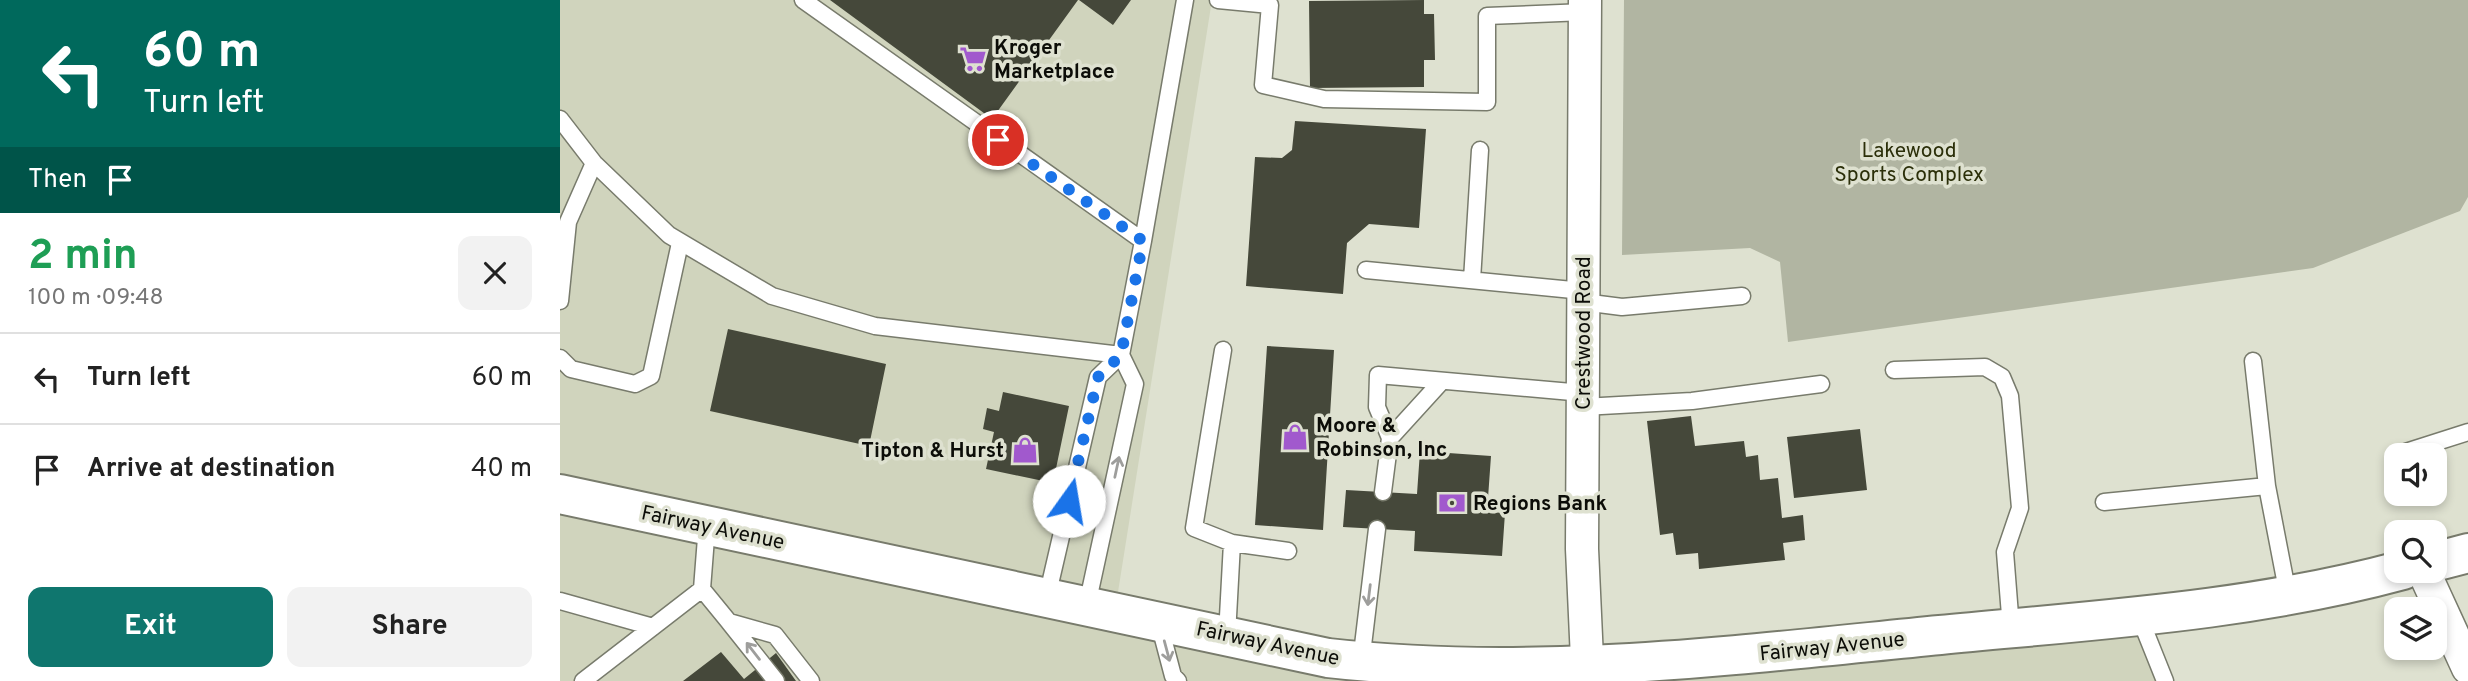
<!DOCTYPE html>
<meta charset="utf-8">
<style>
body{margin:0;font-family:Overpass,sans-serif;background:#f2f2f2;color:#222;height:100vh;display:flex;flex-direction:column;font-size:26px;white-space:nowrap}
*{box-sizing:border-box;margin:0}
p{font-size:23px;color:#767676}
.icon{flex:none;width:38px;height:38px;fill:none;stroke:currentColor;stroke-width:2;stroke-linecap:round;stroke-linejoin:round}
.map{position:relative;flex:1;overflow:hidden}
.details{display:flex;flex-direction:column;background:#fff;width:560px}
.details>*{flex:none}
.banner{background:#00695c;color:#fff;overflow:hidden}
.buttons{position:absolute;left:1824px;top:443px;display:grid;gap:14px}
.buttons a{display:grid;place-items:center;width:63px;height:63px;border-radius:14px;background:#fff;box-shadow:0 4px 10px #0003;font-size:35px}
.pin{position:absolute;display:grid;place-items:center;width:60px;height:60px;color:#fff;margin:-30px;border:4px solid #fff;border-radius:50%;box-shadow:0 2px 7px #0007}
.me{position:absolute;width:77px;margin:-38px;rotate:13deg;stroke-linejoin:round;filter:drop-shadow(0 0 5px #0008)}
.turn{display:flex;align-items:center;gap:24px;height:147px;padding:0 28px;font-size:32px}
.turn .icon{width:91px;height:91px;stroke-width:2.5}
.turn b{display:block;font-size:49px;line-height:60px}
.then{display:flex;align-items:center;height:66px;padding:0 28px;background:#0003;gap:14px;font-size:26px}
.round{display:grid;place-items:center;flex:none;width:74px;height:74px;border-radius:14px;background:#f2f2f2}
.summary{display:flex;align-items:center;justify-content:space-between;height:119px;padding:0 28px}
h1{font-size:42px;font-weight:700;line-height:52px;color:#1e9e55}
.cta{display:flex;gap:14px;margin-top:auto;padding:14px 28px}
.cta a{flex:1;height:80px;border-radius:14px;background:#0f766e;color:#fff;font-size:28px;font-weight:700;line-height:80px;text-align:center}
.cta a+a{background:#f2f2f2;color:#222}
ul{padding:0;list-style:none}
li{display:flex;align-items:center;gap:21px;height:91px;padding:0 28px;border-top:2px solid #e0e0e0}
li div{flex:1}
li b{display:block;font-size:26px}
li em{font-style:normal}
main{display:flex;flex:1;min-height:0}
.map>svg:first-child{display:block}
.built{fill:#d0d4bd}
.green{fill:#b1b5a2}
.building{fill:#45483a}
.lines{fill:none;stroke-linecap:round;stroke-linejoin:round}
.service-casing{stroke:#787b6c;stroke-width:19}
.minor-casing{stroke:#787b6c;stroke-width:35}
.tertiary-casing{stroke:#787b6c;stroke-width:42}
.service{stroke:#fff;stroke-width:16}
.minor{stroke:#fff;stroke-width:32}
.tertiary{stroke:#fff;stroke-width:38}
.oneway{stroke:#9e9e9c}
.route{stroke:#1a73e8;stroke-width:12;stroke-dasharray:0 21.6}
.labels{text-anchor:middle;stroke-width:7;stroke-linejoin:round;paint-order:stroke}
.poi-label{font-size:21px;font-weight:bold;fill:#0c0d08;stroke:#dee1d0;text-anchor:start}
.park-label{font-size:21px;fill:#2b2f09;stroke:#dee1d0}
.street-label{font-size:21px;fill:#0c0d08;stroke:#dee1d0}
</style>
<main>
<section class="details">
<div class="banner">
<div class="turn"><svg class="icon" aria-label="left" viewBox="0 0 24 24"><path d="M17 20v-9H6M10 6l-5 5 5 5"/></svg><div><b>60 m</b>Turn left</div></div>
<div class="then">Then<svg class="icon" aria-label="arrive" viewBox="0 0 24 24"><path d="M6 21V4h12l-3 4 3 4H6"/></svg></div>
</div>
<div class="summary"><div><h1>2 min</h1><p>100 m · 09:48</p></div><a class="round"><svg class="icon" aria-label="close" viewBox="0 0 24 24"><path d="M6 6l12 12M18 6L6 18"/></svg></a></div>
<ul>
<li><svg class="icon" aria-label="left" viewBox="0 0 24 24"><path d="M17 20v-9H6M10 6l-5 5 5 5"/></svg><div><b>Turn left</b></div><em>60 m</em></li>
<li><svg class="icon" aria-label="arrive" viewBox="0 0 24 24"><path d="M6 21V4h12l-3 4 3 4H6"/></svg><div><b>Arrive at destination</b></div><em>40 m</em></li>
</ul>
<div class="cta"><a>Exit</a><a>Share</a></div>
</section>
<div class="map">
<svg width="1908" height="681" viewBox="0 0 1908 681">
<rect width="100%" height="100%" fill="#dee1d0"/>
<path class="built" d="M0,0H652L555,611L811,663L1579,616L1605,681H0Z"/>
<path class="green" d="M1064,0H1908V197L1900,211L1753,268L1228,342L1220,262L1190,248L1062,255Z"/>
<path class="building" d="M270,0H518L432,119Z
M519,0H571L553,25Z
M864,0V14H874L875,60H864V87L750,88L749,1Z
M735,121L866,129L859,228L809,224L787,243L783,294L686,286L695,157L722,158L732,150Z
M168,329L326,364L309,446L150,411Z
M707,346L774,350L763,530L695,525Z
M443,392L509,406L493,483L426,469L434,432L423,429L427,408L439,411Z
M1131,416L1135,446L1184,441L1186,457L1198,455L1200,480L1218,478L1222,518L1243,515L1245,540L1223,543L1225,560L1139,569L1138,553L1116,555L1113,533L1100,535L1087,421Z
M1300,429L1307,490L1234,498L1227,437Z
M860,451L931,456L927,512L945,513L942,556L854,551L855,531L783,527L786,490L857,494Z
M161,652L184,679L216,653L236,681H123Z"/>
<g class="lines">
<g class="service-casing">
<path id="service" d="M658,0L710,5L703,85L764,99L927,102V16L1025,12
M0,119L34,163L109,235L212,296L315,326L561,355L583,241L243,0
M583,241L625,0
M806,270L1023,291
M912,280L920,150
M0,301L8,222L34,163
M1023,302L1062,307L1182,296
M663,350L634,528L672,543L667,635
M0,358L11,369L75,384L91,376L120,243
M1693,361L1707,486L1728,595
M1334,370L1425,367L1442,377L1450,396L1460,508L1445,552L1451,628
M1023,407L1132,401L1261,384
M830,438L881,382
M1836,455L1908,432
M823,492L830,438L817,407L818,375L1023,393
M1544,502L1707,486
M672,543L728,551
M142,589L169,622L215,635L251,681
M487,597L538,377L561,355L575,384L527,605
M0,601L93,627
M1579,616L1605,681
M169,622L216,681
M599,623L613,676L618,681
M801,662L817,529
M23,681L142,589L147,525"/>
</g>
<g class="minor-casing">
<path id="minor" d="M1025,0L1022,549L1028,681
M1863,570L1908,668"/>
</g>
<g class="tertiary-casing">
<path id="tertiary" d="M0,494L768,658C974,681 1175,655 1380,635C1535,620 1692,611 1843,570
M1874,562L1908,553"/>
</g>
<use href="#service" class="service"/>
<use href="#minor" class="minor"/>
<use href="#tertiary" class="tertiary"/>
</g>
<defs><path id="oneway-shaft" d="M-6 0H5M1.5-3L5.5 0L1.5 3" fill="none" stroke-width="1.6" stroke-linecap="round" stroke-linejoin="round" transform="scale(1.75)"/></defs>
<g class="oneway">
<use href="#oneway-shaft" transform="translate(557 467) rotate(-78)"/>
<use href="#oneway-shaft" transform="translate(809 595) rotate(97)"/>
<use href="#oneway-shaft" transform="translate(193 651) rotate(-128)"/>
<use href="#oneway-shaft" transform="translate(607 651) rotate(75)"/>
</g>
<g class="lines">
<path class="route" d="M438,140L583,241L561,355L538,377L509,501"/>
</g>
<defs>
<g id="supermarket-bare" transform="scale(2.1)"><path d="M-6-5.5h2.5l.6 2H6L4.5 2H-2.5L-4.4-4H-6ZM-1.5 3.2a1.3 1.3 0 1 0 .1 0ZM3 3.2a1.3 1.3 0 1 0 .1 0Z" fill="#a159cd" stroke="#dee1d0" stroke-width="2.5" paint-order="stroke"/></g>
<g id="shop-bare" transform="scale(2.1)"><path d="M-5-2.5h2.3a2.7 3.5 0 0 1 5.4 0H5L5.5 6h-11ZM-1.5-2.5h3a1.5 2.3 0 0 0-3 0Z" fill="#a159cd" stroke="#dee1d0" stroke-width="2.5" paint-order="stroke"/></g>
<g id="bank-bare" transform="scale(2.1)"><path d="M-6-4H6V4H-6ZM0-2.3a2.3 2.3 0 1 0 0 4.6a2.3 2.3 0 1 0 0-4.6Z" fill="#a159cd" stroke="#dee1d0" stroke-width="2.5" paint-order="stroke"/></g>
</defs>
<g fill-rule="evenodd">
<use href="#supermarket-bare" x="413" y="59"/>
<use href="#shop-bare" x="735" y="437"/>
<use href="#shop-bare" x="465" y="450"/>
<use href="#bank-bare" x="892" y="503"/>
</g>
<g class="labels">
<g class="poi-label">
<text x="434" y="54">Kroger<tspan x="434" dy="24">Marketplace</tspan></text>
<text x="756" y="432">Moore &amp;<tspan x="756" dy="24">Robinson, Inc</tspan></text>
<text x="444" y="457" text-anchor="end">Tipton &amp; Hurst</text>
<text x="913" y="510">Regions Bank</text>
</g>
<g class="park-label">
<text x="1349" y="157">Lakewood<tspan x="1349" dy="24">Sports Complex</tspan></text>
</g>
<g class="street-label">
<text transform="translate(1023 333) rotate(-90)" y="7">Crestwood Road</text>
<text transform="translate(153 527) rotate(12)" y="7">Fairway Avenue</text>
<text transform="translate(708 643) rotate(12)" y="7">Fairway Avenue</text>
<text transform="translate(1272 646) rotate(-6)" y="7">Fairway Avenue</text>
</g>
</g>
</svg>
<div class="buttons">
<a><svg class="icon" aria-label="sound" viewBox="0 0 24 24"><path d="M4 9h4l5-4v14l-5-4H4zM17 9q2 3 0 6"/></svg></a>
<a><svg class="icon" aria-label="search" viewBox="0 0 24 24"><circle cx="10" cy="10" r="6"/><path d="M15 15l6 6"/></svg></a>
<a><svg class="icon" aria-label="layers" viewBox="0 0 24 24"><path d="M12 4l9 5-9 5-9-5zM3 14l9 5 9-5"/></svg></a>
</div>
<div class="pin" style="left:438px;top:140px;background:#d93025"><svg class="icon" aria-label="arrive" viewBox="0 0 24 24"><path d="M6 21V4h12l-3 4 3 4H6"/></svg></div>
<svg class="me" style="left:509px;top:501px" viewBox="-20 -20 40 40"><circle r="19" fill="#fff"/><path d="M0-13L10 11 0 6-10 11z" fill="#1a73e8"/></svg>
</div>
</main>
